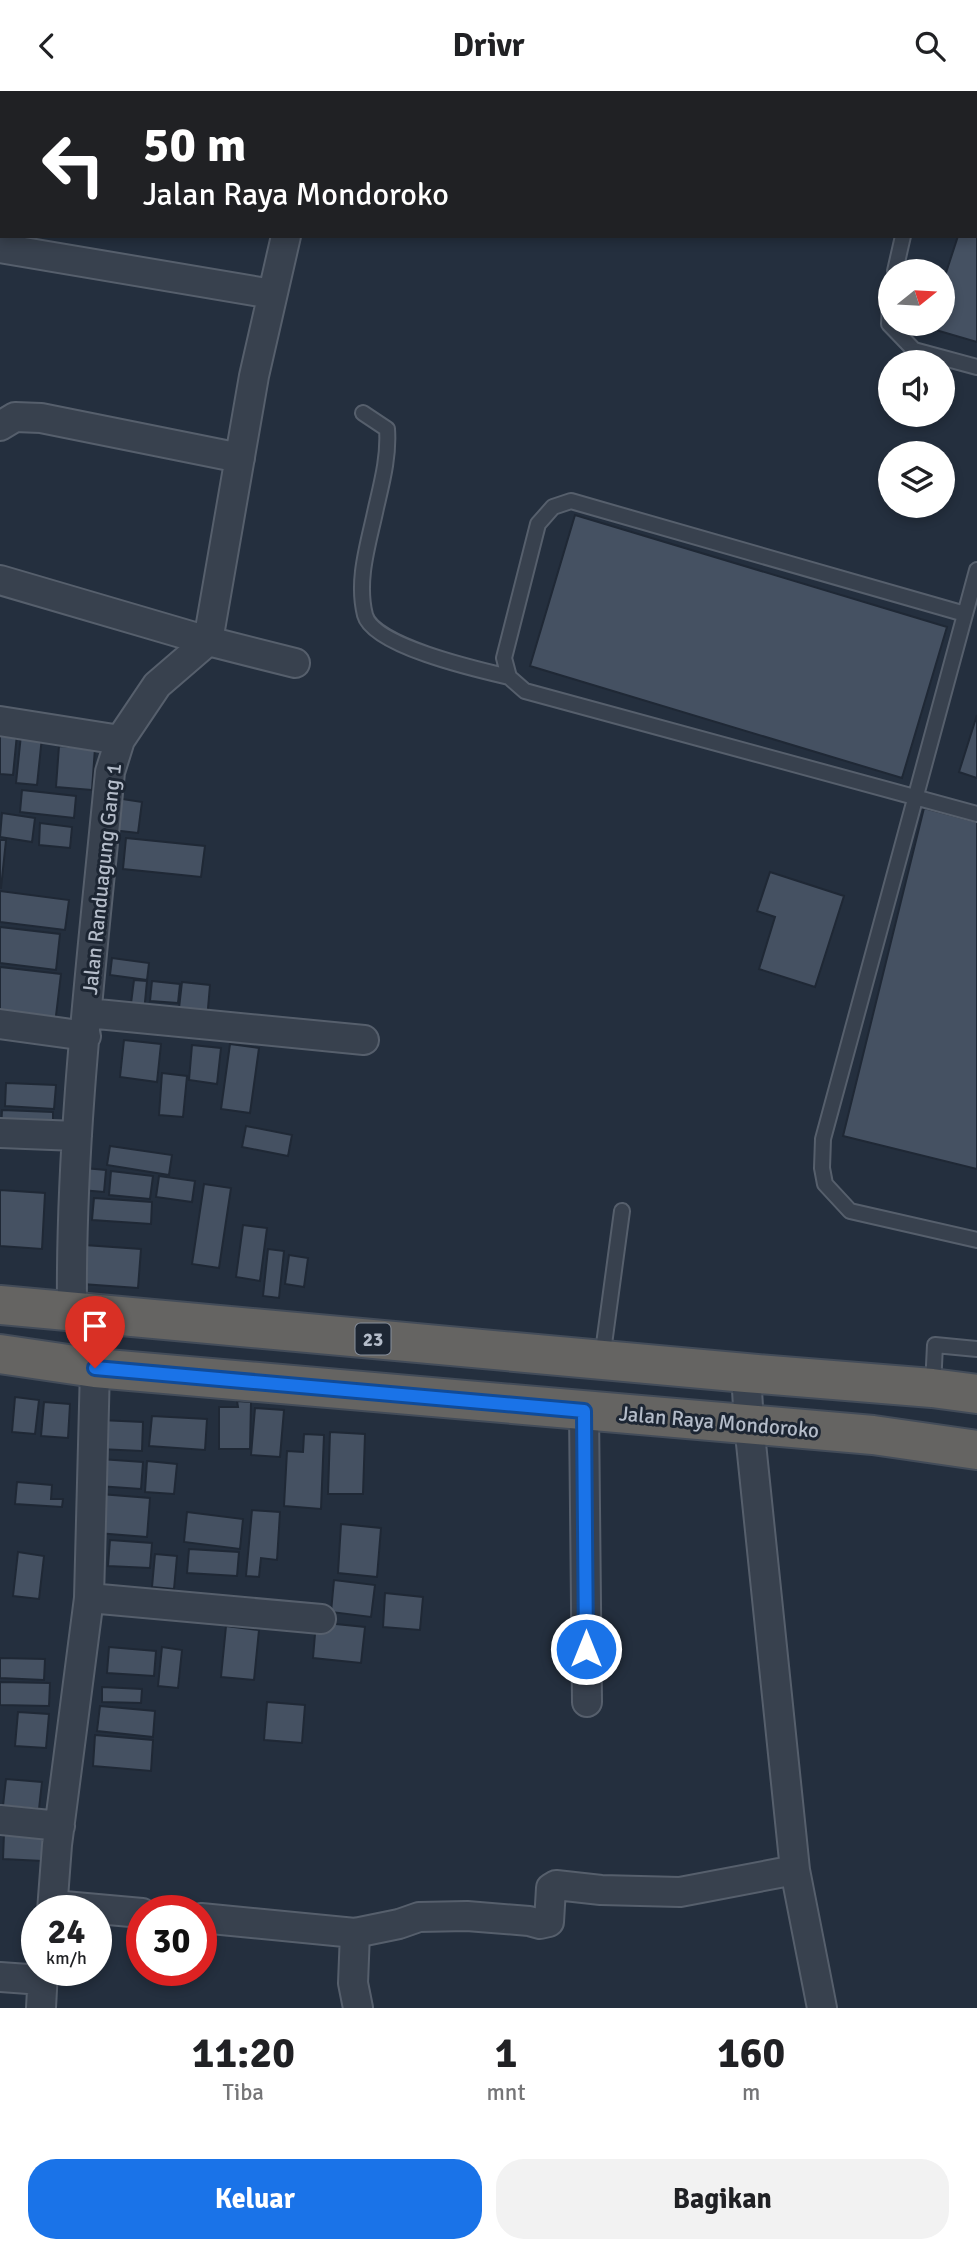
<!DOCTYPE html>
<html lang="id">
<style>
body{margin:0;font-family:Signika,sans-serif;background:#f2f2f2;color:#202124;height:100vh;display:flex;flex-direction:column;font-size:26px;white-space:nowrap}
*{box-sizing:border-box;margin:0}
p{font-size:23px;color:#757577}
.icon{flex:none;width:38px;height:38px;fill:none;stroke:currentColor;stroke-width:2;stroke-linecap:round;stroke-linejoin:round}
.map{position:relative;height:1917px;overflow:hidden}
.side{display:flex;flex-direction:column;background:#fff;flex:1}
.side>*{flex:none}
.banner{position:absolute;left:0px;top:0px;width:978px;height:147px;box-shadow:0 4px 10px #0003;background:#202124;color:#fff;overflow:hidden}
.needle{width:46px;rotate:72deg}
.buttons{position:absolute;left:878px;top:168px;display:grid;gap:14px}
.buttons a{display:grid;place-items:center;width:77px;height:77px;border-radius:50%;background:#fff;box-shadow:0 4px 10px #0003;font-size:35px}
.speed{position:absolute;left:21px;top:1804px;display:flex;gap:14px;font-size:35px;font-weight:700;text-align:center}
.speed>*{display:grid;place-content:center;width:91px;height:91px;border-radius:50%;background:#fff;box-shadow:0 4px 10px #0003;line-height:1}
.speed small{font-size:18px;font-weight:400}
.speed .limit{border:10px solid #d22;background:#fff;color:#111}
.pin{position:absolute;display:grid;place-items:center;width:60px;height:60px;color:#fff;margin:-72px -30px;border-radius:50% 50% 50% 0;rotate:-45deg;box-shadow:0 0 7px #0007}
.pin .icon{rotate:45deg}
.me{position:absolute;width:77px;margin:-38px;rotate:0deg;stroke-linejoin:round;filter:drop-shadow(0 0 5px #0008)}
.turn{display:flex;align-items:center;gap:24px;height:147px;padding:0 28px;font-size:32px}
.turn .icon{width:91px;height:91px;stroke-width:2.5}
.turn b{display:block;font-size:49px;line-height:60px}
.eta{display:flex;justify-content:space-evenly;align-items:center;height:119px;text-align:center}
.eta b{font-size:42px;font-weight:800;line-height:49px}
.button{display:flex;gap:14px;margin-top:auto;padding:14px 28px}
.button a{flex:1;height:80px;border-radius:28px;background:#1a73e8;color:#fff;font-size:28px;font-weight:800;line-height:80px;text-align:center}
.button a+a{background:#f2f2f2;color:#202124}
header{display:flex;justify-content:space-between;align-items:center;height:91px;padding:0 28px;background:#fff;font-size:32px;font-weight:800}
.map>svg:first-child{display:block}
.building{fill:#455162;stroke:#1f2835;stroke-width:2}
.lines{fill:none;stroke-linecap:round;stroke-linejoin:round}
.service-casing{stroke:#565f6c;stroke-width:18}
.minor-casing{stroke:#565f6c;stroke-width:32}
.trunk-casing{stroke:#434c59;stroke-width:42}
.service{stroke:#38414e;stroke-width:14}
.minor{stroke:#38414e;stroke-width:28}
.trunk{stroke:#656462;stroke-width:38}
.route-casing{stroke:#114b97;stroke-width:18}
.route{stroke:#1a73e8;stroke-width:12}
.labels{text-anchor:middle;stroke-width:6;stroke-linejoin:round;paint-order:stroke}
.shield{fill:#1d2633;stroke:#878f9c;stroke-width:2}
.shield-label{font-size:19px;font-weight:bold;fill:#b4bcc9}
.street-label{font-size:21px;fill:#b4bcc9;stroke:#1d2633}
</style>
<header><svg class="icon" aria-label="back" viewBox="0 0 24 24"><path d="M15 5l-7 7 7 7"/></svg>Drivr<svg class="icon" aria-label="search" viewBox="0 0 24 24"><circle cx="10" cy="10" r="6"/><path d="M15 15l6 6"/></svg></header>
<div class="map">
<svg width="977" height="1917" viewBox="0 0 977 1917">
<rect width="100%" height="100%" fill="#242f3e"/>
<path class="building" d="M977,120V251L929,237L930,233H943V191L958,145H976Z
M575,424L947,536L902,687L530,575Z
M977,624V687L959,681Z
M0,642L17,643L13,684L0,683Z
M21,644L42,646L37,694L16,692Z
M59,655L95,657L92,699L56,696Z
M22,699L76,705L74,727L20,721Z
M116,707L142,711L138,742L112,739Z
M924,717L977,731V1078L843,1045Z
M2,722L35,727L32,751L0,746Z
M40,732L72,736L70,757L39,754Z
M126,747L205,755L201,786L123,778Z
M0,749H6L1,797H0Z
M770,781L844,805L815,896L759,878L775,826L757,820Z
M0,800L69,809L65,839L0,831Z
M0,836L60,843L56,879L0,872Z
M112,867L149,872L147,889L110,884Z
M0,876L61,883L55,933L0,926Z
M134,889L147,890L144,921L130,920Z
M152,890L180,893L178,912L150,910Z
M182,891L210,894L207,929L178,926Z
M124,949L161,953L157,991L120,986Z
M230,953L259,957L250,1022L221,1018Z
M192,954L221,957L217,993L189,989Z
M162,982L187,985L183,1026L159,1024Z
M6,992L56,994L54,1018L5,1015Z
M2,1019L53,1021V1042L1,1040Z
M246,1035L292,1044L288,1065L242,1056Z
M110,1055L172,1064L169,1084L107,1074Z
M84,1077L106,1079L104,1101L81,1099Z
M111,1080L153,1085L150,1108L109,1104Z
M159,1085L195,1090L192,1111L156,1106Z
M204,1093L231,1097L219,1177L192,1173Z
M0,1099L45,1102L42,1158L0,1155Z
M94,1107L152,1111L151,1133L92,1129Z
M243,1134L267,1137L260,1190L236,1186Z
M84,1154L141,1158L138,1197L82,1193Z
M268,1158L284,1160L279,1207L263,1205Z
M289,1164L308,1167L304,1196L285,1193Z
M15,1306L39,1309L35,1343L12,1341Z
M237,1310L251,1311L250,1358H219V1316H238Z
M44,1311L70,1313L68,1347L41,1345Z
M255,1317L284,1319L280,1366L251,1364Z
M152,1325L207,1328L205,1359L149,1355Z
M100,1329L143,1331L142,1360L99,1358Z
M330,1341L365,1343L363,1403H328Z
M304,1343L324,1344L321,1418L284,1415L287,1360L303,1361Z
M100,1368L143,1371L141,1398L98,1395Z
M147,1370L177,1373L174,1403L145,1401Z
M17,1391L52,1394L51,1408H63L62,1416L15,1413Z
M100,1403L150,1407L147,1446L97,1442Z
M252,1419L280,1421L277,1469L261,1467L259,1486L246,1485Z
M187,1421L243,1428L240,1458L184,1451Z
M341,1433L381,1437L377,1486L338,1482Z
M110,1449L152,1452L150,1477L108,1475Z
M189,1458L239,1461L237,1485L187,1482Z
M18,1461L44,1465L39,1508L13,1505Z
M155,1463L177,1465L174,1498L152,1496Z
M334,1489L375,1494L371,1526L331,1521Z
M385,1502L423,1506L420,1539L383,1536Z
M316,1531L365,1536L361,1572L313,1567Z
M226,1535L259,1539L254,1589L221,1586Z
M109,1556L156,1560L154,1585L107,1582Z
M162,1556L182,1559L178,1597L158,1595Z
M0,1567L45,1568L44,1589L0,1587Z
M0,1591L50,1592L49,1615L0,1614Z
M102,1596L142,1598L141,1612L102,1611Z
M267,1611L305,1614L302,1652L264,1649Z
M100,1615L155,1620L153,1646L97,1640Z
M18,1621L49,1623L46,1657L15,1655Z
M95,1644L153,1649L151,1680L93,1675Z
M6,1688L42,1691L39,1718L3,1715Z
M4,1742L43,1745V1770L3,1768Z"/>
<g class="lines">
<g class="service-casing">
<path id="service" d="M937,2L938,0
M976,104H977
M895,180L903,145
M891,197L889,233L914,259L977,276
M363,322L387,338C389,365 382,391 376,417C369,451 356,488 365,524C373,555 479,579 509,586
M977,479L823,1048L822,1077L825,1093L850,1120L977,1149
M965,523L571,410L553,416L538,433L504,567L509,586L525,600L977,723
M602,1268L622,1120
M933,1295L935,1254L977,1258"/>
</g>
<g class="minor-casing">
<path id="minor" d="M329,2V0
M0,68H2
M0,157L272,203
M0,335L15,326L41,327L240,367
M0,489L208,550L295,572
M0,630L120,649
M87,922L364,949
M0,933L86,945
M0,1042L77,1045
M72,1220C70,1040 93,860 110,681L120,649L157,594L208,550L254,285L286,145
M746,1282L749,1333L795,1779L822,1917
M584,1320L587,1611
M89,1507L321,1528
M0,1729L60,1735
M53,1814L142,1822
M52,1820L57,1754L89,1507L95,1277
M201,1827L355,1842L399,1833L419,1826L467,1825L529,1830L540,1833L549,1831L551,1797L556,1794L601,1799L680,1801L795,1779
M355,1842L353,1892L358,1917
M0,1886L42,1889
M41,1917L43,1880"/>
</g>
<g class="trunk-casing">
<path id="trunk" d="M0,1214L746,1282L932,1297L977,1303
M0,1263L95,1277L873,1344L977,1359"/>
</g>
<use href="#service" class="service"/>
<use href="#minor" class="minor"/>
<use href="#trunk" class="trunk"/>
</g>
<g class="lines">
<g class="route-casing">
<path id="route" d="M95,1277L584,1320L586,1558"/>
</g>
<use href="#route" class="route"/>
</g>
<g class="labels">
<rect class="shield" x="355.5" y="1232.5" width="35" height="31" rx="5"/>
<g class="shield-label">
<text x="373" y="1255">23</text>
</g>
<g class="street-label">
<text transform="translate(102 788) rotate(-84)" y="7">Jalan Randuagung Gang 1</text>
<text transform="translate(719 1331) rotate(5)" y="7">Jalan Raya Mondoroko</text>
</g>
</g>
</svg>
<div class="buttons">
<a><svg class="needle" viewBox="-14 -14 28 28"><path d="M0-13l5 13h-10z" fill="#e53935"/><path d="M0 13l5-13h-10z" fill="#757577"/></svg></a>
<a><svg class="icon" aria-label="sound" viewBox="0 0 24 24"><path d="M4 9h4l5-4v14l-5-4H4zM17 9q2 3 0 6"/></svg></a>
<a><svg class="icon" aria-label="layers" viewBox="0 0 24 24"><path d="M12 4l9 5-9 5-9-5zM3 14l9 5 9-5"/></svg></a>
</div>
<div class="speed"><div>24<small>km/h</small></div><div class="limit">30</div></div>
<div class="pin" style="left:95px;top:1277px;background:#d93025"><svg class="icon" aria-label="arrive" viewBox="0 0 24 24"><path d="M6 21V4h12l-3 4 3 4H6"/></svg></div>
<svg class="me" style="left:586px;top:1558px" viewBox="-20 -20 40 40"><circle r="17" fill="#1a73e8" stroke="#fff" stroke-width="3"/><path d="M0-11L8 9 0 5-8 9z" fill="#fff"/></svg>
<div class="banner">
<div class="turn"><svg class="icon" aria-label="left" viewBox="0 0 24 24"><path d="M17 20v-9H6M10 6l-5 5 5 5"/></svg><div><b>50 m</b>Jalan Raya Mondoroko</div></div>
</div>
</div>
<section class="side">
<div class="eta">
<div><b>11:20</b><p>Tiba</p></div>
<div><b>1</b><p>mnt</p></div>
<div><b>160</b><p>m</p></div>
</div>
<div class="button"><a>Keluar</a><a>Bagikan</a></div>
</section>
